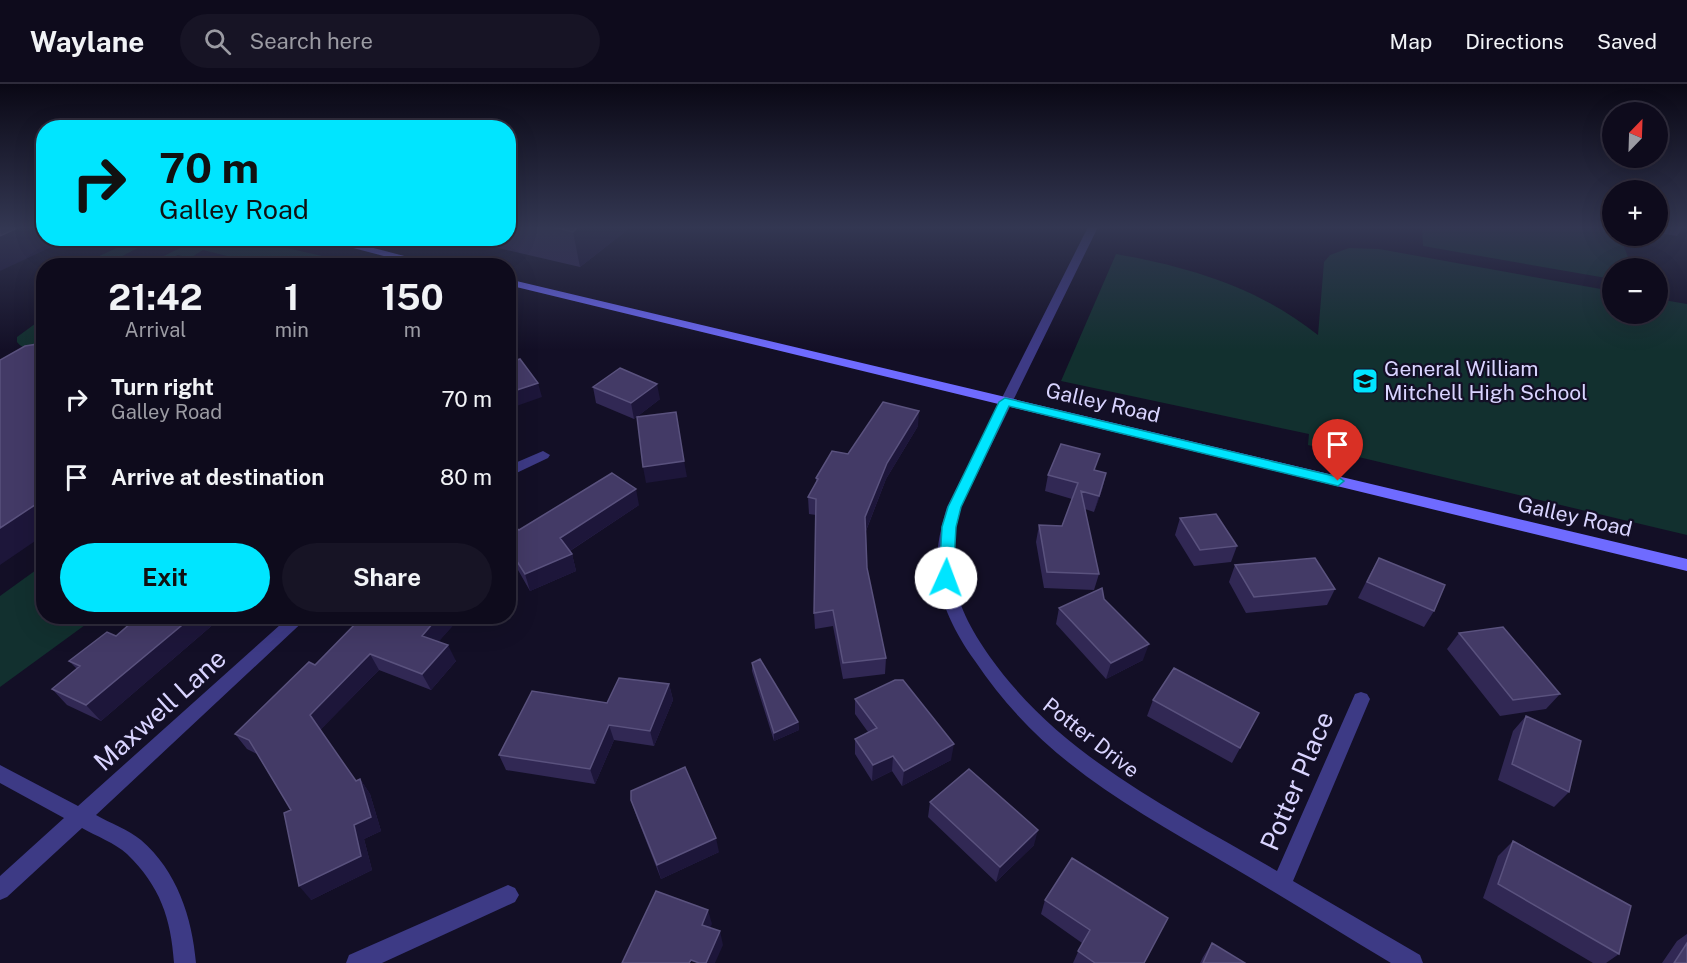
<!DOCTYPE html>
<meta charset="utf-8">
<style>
body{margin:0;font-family:"Public Sans",sans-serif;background:#171425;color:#f1f3f6;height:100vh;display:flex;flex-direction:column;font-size:22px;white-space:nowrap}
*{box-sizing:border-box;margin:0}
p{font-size:20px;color:#9b9ba3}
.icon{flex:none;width:33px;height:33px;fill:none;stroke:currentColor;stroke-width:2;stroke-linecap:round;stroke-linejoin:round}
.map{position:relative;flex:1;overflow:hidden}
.sheet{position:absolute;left:36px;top:174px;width:480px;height:366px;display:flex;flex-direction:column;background:#0e0b1c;border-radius:24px;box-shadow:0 6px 24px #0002,0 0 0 2px #2e2b3b}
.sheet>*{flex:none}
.banner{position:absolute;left:36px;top:36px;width:480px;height:126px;border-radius:24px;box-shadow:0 6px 24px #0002,0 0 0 2px #2e2b3b;background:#00e5ff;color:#111;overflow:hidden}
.needle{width:39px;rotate:23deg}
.tools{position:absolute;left:1602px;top:18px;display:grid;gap:12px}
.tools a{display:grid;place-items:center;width:66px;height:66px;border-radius:50%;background:#0e0b1c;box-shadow:0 6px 24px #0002,0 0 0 2px #2e2b3b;font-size:30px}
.pin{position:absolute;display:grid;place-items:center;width:51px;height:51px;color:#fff;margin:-62px -26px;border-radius:50% 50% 50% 0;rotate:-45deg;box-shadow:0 0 6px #0007}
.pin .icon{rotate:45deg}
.me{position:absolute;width:66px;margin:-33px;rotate:2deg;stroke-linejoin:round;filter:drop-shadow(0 0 4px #0008)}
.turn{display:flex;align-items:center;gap:21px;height:126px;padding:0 24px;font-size:27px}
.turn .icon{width:78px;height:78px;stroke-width:2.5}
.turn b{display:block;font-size:42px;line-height:51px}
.eta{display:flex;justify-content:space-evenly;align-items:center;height:102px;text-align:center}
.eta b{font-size:36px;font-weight:700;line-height:42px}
.primary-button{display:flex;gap:12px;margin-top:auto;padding:12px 24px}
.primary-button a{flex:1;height:69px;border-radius:36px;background:#00e5ff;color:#111;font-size:24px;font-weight:700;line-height:69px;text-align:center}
.primary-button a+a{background:#171425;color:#f1f3f6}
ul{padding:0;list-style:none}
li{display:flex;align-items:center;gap:18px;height:78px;padding:0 24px}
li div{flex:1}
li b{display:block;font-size:22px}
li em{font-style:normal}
header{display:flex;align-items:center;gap:36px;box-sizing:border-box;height:84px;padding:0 30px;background:#0e0b1c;border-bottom:2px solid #2e2b3b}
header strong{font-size:28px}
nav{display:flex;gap:33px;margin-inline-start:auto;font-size:21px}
.search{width:420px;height:54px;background:#171425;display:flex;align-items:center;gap:15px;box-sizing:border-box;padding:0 21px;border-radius:33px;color:#9b9ba3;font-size:22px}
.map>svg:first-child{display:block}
.green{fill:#12302f}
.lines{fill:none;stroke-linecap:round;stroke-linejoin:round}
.street{fill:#3d3a85;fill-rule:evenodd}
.secondary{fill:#6f6bff;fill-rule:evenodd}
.wall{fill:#312854}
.shaded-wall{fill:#1d163a}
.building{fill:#433a66;stroke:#5a527e;stroke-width:1.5}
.route{fill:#00e5ff;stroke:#0095a6;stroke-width:1.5}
.labels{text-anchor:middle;stroke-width:4.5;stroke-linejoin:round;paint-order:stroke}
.poi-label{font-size:21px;fill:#d9d4ff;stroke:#130f26;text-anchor:start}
.street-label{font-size:21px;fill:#d9d4ff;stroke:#130f26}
.near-street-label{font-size:26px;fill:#d9d4ff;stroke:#130f26}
</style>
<header>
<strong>Waylane</strong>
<div class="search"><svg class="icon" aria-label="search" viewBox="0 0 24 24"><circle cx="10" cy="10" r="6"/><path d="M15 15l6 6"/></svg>Search here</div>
<nav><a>Map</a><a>Directions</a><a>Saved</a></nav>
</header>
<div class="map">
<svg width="1687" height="879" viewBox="0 0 1687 879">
<rect width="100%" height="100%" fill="#130f26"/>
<path class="green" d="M1422,143H1592L1612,146V152H1620L1632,184H1612V195L1423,162Z
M201,154L246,155L363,181H263L203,166L190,174L178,171L158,181H145Z
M136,155H155L105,181H80Z
M1349,164L1379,165L1612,207V230H1658V215L1687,220V451L1308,361L1309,350L1061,297L1116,170C1189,183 1258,203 1318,251L1324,178L1330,171Z
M43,234V266C33,266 24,267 17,258V253Z
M43,481L44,532L96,533L0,603V512Z"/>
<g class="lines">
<path class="street" d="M1088,143H1098L961,423C956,443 951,465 953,486C955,518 972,547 990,573C1062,674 1173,726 1277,787L1355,610L1361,608L1367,610L1370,615L1293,797L1420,871L1423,879H1391C1336,846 1282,812 1227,780C1127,721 1042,677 975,577C956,551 939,518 937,486C936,464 941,443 947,423Z
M543,367L550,371L548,374L508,393V382Z
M290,532H309L96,731C110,739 129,746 141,756C177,787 192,833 196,879H174C171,834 160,802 127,770C115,759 96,752 82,744L7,813L0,816V792L64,734L0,699V681L78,722Z
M508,801L515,804L519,811L515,818L382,879H346L349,871Z"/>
<path class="secondary" d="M315,154H335L443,182H422Z
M508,195L1687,475V487L508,201Z"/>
</g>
<path class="wall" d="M508,143H631L580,183L481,160L479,154H508Z
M1658,143H1683L1677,152L1658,149Z
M593,303L660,315L634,335L596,319Z
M918,342L886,395L866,447L867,484L886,574L885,590L843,595L833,542L815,545L814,529L816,431L809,430L808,413L816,398V394L848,370Z
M1096,387L1106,389L1102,406L1094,428L1085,425L1099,490L1094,506L1044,504L1036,458L1039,441L1062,442L1072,415L1045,407L1048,391Z
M639,421L570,467L572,470L576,487L530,507L514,479L508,482V438L519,446Z
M1180,434L1237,462L1231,478L1194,482L1175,451Z
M1379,474L1434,527L1424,543L1358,514L1370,490Z
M1235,481L1335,505L1327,521L1246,529L1229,498Z
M1104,515L1143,576L1106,595L1056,540L1059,524Z
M139,532H223L101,637L67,621L52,605L77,585L69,577L116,552Z
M363,532H461L438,558L456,577L431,606L379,586L320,646L356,697L360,695L370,710L381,747L364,755L372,786L311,816L291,726L257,670L247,665L235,650L315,581Z
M1459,549L1560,610L1546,625L1500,632L1447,565Z
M752,579L798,638L799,646L774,657L752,587Z
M669,600L673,616L654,662L614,656L595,700L506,686L499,671L607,619Z
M855,615L951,676L902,702L892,687L872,697L855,670V655L868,648L855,630Z
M1153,616L1259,629L1232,679L1147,632Z
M1526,632L1569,708L1554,723L1498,696L1513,647Z
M631,716L719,768L661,795L636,731Z
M930,718L1034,761L996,798L928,733Z
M1513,757L1619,870L1606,879H1593L1483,814L1498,772Z
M1045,816L1144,879H1073L1082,859L1041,830Z
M1687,850V879H1662L1677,857Z
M1212,859L1245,879H1200L1203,873Z"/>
<path class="shaded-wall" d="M19,143H44V154H54L58,160L0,187V152Z
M578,143H631L580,183L573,148Z
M538,299L542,313L508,325V309Z
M657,300L660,315L634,335L631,319Z
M919,327L918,342L886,395L865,449V433L887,379Z
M684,377L687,393L646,399L643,383Z
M1106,389L1102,406L1094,428L1099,412Z
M636,405L639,421L565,470L560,454Z
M44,415V451L0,481V444Z
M508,464L514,479L508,482Z
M572,470L576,487L530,507L525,490Z
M193,532H223L101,637L86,621Z
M439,532L461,533L429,568L422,552Z
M1149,560L1143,576L1106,595L1111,579Z
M448,561L456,577L431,606L422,590Z
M370,570L379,586L320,646L310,631Z
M669,600L673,616L654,662L650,647Z
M798,638L799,646L774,657V649Z
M609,641L614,656L595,700L590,685Z
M954,660L951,676L902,702L904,687Z
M893,672L892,687L872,697L873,681Z
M360,695L370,710L381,747L364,755L372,786L311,816L299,802L354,741Z
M1038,746L1034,761L996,798L1000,783Z
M716,754L719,768L661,795L657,781Z
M708,826L712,840L705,855L702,841Z
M720,847L723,861L715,879H706Z"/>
<path class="building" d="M0,143H19L0,152Z
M553,143H578L573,148Z
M44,259V415L0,444V276L25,262Z
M508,263L514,277L520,275L538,299L508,309Z
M620,284L657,300L631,319L593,303Z
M883,318L919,327L887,379L865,433L867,484L886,574L843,579L833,526L814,529L816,415L808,413L818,395L816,394L832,367L848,370Z
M676,328L684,377L643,383L637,333Z
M1061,360L1100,370L1094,386L1106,389L1099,412L1081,407L1099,490L1047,488L1039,441L1062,442L1078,399L1048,391Z
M612,389L636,405L560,454L572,470L525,490L508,463V438L519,446Z
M1216,430L1237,462L1200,466L1180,434Z
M1315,474L1335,505L1254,513L1235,481Z
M1379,474L1445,501L1434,527L1367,498Z
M1102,504L1104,515L1149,560L1111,579L1059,524Z
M139,532H193L86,621L52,605L80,582L69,577L107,548L116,552Z
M363,532H439L422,552L448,561L422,590L370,570L310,631L356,697L360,695L371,733L354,741L361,772L299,802L284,729L291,726L249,656L235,650L309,578L315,581Z
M1503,543L1560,610L1513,616L1459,549Z
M760,575L798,638L774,649L752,579Z
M1174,584L1259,629L1240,664L1153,616Z
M619,594L669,600L650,647L609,641L590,685L499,671L532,607L607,619Z
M895,596H903L954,660L904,687L893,672L873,681L855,655L877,644L855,615Z
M1526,632L1581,657L1569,708L1512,680Z
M685,683L716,754L657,781L631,716V707Z
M969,685L1038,746L1000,783L930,718Z
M1513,757L1631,822L1619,870L1498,800Z
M1072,774L1168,834L1144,879H1095L1078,867L1090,846L1045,816Z
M656,807L708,826L702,841L720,847L706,879H699L691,876L689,879H622Z
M1212,859L1245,879H1203Z
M1687,859V879H1674Z"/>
<linearGradient id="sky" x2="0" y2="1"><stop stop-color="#0a0815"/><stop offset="0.54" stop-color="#333752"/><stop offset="1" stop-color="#333752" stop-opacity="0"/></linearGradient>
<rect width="1687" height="266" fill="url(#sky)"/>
<path class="route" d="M1005,314L1338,393L1344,397L1338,402L1009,322L961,423L956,443L953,494L951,498H941L939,494L942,443L948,423L999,318Z"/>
<defs>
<g id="school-square" transform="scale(1.35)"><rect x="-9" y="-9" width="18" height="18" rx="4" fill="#00e5ff" stroke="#130f26"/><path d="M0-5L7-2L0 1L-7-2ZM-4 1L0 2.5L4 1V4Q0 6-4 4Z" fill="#111"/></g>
</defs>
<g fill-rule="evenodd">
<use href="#school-square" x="1365" y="297"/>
</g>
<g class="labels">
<g class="poi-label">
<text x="1384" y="292">General William<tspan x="1384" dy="24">Mitchell High School</tspan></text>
</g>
<g class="street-label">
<text transform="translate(1103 319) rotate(13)" y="7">Galley Road</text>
<text transform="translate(1575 433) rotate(13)" y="7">Galley Road</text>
<text transform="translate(1091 654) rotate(38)" y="7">Potter Drive</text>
</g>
<g class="near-street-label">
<text transform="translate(160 626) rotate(-42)" y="9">Maxwell Lane</text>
<text transform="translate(1297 697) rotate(-67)" y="9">Potter Place</text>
</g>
</g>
</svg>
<div class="tools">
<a><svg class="needle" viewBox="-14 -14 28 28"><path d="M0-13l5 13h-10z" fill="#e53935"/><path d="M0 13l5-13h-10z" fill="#9b9ba3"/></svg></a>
<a>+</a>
<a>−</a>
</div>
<div class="pin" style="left:1338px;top:397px;background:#d93025"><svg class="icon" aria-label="arrive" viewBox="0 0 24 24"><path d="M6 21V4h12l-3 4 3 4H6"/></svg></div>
<svg class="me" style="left:946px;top:494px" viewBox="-20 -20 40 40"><circle r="19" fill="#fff"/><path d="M0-13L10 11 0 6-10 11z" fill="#00e5ff"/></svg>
<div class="banner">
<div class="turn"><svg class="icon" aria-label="right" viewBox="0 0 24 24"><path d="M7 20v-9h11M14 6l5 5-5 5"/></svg><div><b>70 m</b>Galley Road</div></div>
</div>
<section class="sheet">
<div class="eta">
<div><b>21:42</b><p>Arrival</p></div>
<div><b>1</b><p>min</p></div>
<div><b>150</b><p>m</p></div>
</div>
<ul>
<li><svg class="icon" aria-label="right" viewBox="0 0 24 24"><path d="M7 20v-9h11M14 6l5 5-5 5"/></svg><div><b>Turn right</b><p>Galley Road</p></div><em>70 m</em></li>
<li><svg class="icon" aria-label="arrive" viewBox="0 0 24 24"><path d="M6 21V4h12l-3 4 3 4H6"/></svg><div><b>Arrive at destination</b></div><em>80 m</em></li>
</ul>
<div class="primary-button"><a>Exit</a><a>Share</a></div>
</section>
</div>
